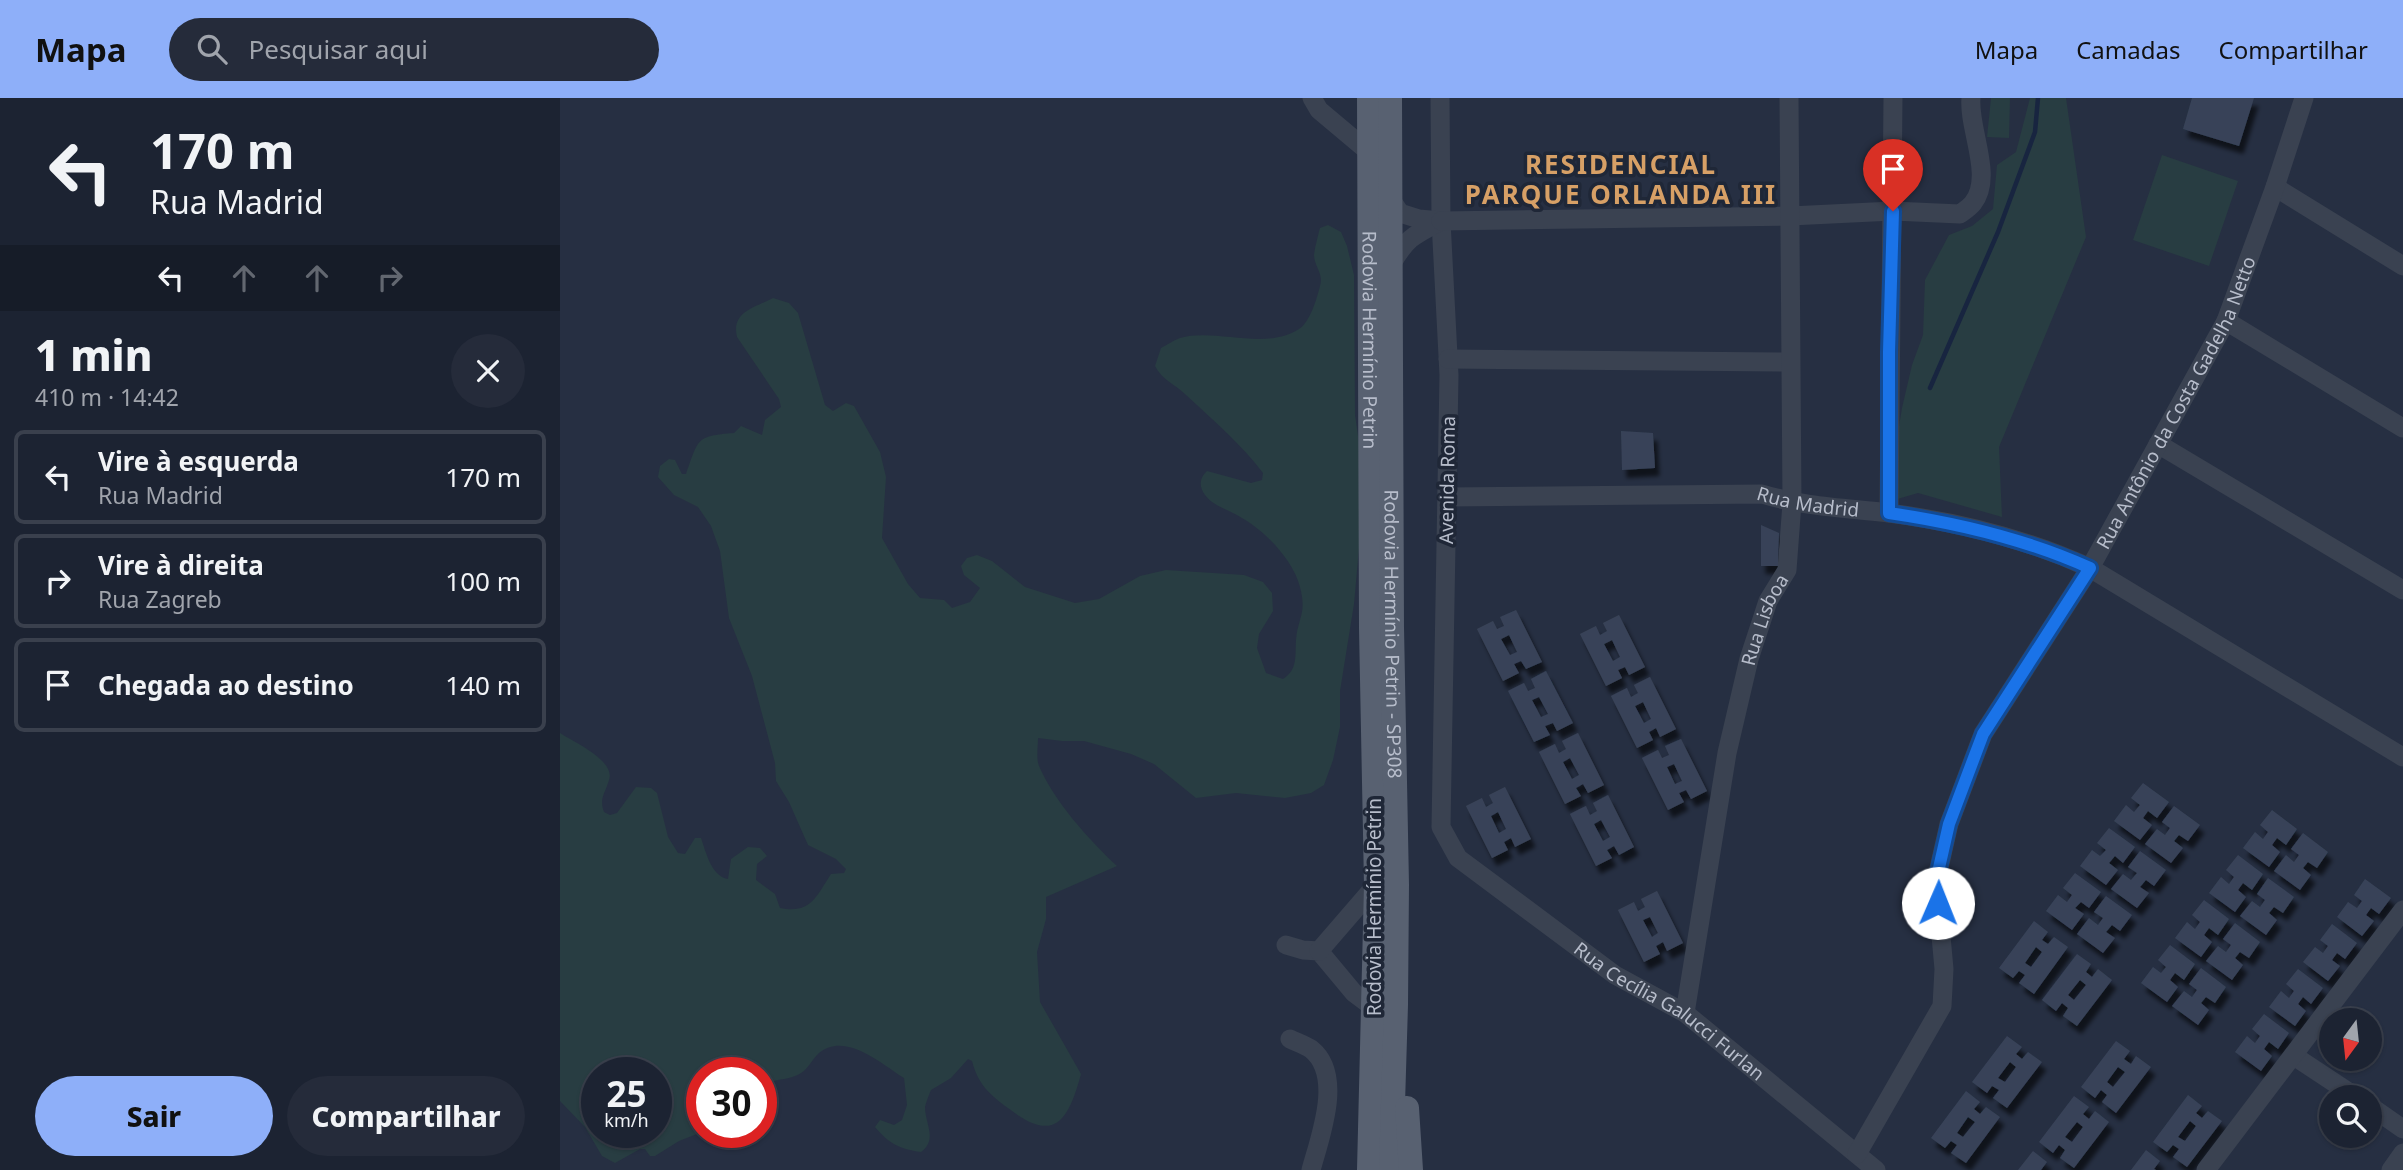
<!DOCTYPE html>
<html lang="pt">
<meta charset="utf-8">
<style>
body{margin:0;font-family:"Noto Sans",sans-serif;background:#252b3a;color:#f1f3f6;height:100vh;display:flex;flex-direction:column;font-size:26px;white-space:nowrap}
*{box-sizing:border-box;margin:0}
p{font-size:23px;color:#a0a4ac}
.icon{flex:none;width:38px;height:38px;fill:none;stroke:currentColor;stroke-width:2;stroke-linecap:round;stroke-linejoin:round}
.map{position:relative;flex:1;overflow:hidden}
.details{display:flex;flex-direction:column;background:#1c2332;width:560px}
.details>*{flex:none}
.hud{background:#1c2332;color:#f1f3f6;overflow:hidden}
.needle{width:46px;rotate:195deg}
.buttons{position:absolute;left:1759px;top:910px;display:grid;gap:14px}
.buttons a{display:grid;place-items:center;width:63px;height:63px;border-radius:50%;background:#1c2332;box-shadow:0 2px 5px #0004,0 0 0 2px #3a404d;font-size:35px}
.speed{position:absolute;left:21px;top:959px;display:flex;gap:14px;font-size:35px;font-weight:700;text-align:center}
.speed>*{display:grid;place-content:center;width:91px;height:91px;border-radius:50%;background:#1c2332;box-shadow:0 2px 5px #0004,0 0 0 2px #3a404d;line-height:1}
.speed small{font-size:18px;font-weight:400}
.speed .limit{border:10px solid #d22;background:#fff;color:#111}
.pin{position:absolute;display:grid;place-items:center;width:60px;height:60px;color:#fff;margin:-72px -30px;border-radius:50% 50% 50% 0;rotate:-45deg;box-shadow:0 0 7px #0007}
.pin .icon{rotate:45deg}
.me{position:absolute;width:77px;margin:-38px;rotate:1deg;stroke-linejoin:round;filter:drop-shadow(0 0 5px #0008)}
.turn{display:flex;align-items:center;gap:24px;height:147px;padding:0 35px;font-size:32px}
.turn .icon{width:91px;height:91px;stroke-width:2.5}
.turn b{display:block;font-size:49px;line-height:60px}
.lanes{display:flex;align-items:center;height:66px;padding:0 35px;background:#0003;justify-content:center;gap:35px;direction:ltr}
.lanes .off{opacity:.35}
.round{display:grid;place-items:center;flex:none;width:74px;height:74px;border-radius:37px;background:#252b3a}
.overview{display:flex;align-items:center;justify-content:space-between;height:119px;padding:0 35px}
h1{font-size:42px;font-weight:800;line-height:52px}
.cta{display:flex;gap:14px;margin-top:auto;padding:14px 35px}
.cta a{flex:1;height:80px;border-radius:42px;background:#8eaff9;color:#111;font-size:28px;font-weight:800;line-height:80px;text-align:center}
.cta a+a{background:#252b3a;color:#f1f3f6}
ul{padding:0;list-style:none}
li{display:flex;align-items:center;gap:21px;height:94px;margin:0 14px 10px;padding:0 21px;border:4px solid #3a404d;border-radius:10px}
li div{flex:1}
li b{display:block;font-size:26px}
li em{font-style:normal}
header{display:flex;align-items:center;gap:42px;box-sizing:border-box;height:98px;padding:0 35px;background:#8eaff9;color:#111}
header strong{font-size:33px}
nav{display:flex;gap:38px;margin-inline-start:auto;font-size:24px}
.search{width:490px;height:63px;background:#252b3a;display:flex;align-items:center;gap:18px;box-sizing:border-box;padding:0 24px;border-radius:38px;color:#a0a4ac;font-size:26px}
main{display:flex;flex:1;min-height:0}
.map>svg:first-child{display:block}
.green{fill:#283d42;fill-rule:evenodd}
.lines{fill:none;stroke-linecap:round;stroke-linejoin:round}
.stream{stroke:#182540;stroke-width:4.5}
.building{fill:#384358;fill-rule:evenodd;filter:url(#shadow)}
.minor{stroke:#3a4251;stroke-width:19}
.major{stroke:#586171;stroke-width:24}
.route-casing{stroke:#114b97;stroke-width:18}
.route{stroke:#1a73e8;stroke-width:12}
.labels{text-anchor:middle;stroke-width:7;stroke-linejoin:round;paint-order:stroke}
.street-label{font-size:19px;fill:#b7bdcb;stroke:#1f2737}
.district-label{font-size:26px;font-weight:bold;letter-spacing:2px;fill:#d7a066;stroke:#1f2737}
</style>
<header>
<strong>Mapa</strong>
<div class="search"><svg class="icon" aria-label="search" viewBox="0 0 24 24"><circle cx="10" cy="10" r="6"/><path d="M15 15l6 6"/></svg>Pesquisar aqui</div>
<nav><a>Mapa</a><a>Camadas</a><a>Compartilhar</a></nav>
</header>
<main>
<section class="details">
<div class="hud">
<div class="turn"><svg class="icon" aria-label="left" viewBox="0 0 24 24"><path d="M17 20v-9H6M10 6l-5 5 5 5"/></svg><div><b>170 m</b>Rua Madrid</div></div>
<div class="lanes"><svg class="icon" aria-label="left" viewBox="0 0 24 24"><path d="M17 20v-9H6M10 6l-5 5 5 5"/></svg><svg class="icon off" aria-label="ahead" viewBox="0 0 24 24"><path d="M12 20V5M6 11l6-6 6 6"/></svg><svg class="icon off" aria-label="ahead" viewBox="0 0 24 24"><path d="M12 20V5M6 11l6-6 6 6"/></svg><svg class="icon off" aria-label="right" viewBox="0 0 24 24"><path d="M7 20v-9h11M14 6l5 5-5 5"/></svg></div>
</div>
<div class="overview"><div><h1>1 min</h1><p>410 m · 14:42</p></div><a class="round"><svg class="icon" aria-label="close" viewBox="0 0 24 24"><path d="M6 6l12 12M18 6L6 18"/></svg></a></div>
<ul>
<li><svg class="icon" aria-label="left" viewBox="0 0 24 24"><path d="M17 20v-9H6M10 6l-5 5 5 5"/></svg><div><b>Vire à esquerda</b><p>Rua Madrid</p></div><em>170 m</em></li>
<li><svg class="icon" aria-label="right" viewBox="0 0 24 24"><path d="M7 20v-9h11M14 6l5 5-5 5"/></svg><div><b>Vire à direita</b><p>Rua Zagreb</p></div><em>100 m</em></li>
<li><svg class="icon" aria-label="arrive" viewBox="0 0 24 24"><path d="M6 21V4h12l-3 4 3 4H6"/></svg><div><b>Chegada ao destino</b></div><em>140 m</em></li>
</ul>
<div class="cta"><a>Sair</a><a>Compartilhar</a></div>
</section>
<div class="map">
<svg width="1843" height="1072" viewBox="0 0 1843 1072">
<defs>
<filter id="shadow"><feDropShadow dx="4.5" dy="8" stdDeviation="2" flood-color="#0009"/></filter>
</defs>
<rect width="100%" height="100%" fill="#262f42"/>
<path class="green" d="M1431,0H1450L1449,40L1427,39Z
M1470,0H1506L1526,139L1439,349L1442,419L1358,395L1334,402L1332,370L1342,310L1352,267L1363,237L1365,182L1389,137L1412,128L1433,111L1437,67L1456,54Z
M1602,57L1678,83L1649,168L1573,142Z
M768,127L781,134L787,148L794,177L795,317L801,358L802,417L794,506L780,593V629L773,662L764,687L751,695L725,700L676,695L636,700L594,666L571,656L524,643H502L478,640C478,649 476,660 479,668C494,703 529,742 557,768L486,799V821L477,854L480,904L521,976C508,1024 494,1046 448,1010C429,996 418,986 412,963L408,961L391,980L371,992C369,997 366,1004 365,1009C365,1026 378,1041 361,1054C340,1051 329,1046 315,1029L320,1022L334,1027L342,1022L347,1007L344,980C322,966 285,933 259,955C253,960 248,971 241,975C234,980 222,981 214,983L201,1004V975H142V1034L119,1043L95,1058H90L85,1051H80L55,1065L42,1058L25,1029L0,1003V635C14,644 56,663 49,682C45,696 39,700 44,714L50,717L57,715L76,689L91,690L97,695L108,739L118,755L125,756L135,740H141C146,754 151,778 168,781L171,761L188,749L200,750L207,758L197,766L196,782L215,796L220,810C251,816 256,799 271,776L284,775L286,771L276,761L248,747L229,704L216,683L215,665L192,578L169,520L160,453L151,428L138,409L114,397L98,379L100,368L109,361L115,362L122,376H126C139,341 135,338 174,335L181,328L202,337L205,322L221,309L219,301L177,239C171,214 194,210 213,200L229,205L238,215L265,307L273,313L286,305L294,308L320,354L326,379L322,440L348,486L360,500L384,502L392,510L410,504L420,490L404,477L401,468L407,460L417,457L432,463L465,489L515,505L539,501L580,478L606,472L684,477L703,484L712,495L713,513L699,536L697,550L706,575L723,581C738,572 735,557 736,542C738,519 747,516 740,489C733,462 706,434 682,420C670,412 654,409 645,397C639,389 639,380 647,373L691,385L702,382L703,375C681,346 653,322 626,297C615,286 602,282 595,268L601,250C607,247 614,242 620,240C656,230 705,253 739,231C750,224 757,200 760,188C764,176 754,168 754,157C755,148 758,138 760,130ZM37,975H96V1034H37Z"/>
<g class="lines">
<path class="stream" d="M1370,290L1438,134L1475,34L1478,0"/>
</g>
<path class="building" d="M1632,0H1694L1679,48L1623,31Z
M1061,333L1093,335L1095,370L1062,372Z
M1201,427L1219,435L1218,468H1201Z
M956,512L982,564L966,571L961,563L954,566L959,575L943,583L917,531L933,523L937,531L944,528L940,519ZM949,537L957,554L950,557L941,541Z
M1059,517L1085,569L1069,577L1065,569L1058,572L1062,580L1046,588L1020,536L1036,528L1040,537L1047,533L1043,525ZM1052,542L1060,559L1053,563L1044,546Z
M986,573L1013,625L997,633L993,625L985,628L990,637L974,644L948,593L964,585L968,593L975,590L971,581ZM979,599L988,616L981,619L972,602Z
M1090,579L1116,631L1100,639L1096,630L1089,634L1093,642L1077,650L1051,598L1067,590L1071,599L1078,595L1074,587ZM1083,604L1091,621L1084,625L1075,608Z
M1018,635L1044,687L1028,695L1023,686L1016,690L1021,698L1005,706L979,654L995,646L999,655L1006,651L1002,643ZM1010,660L1019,677L1012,681L1003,664Z
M1121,641L1147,693L1131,701L1126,692L1119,695L1124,704L1108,712L1082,660L1098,652L1102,660L1109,657L1105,648ZM1114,666L1122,683L1115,686L1107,669Z
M1583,685L1609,704L1597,720L1588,713L1583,720L1592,727L1580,742L1554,723L1566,707L1574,714L1580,707L1571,700Z
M945,689L971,741L955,749L951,740L944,744L948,752L932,760L906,708L922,700L926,709L933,705L929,697ZM938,714L946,731L939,735L931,718Z
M1048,697L1074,749L1059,757L1054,748L1047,752L1052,760L1036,768L1010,716L1026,708L1030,717L1037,713L1033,705ZM1041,722L1050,739L1043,743L1034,726Z
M1614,708L1640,727L1628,743L1619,737L1614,743L1623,750L1611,765L1585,746L1597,731L1605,737L1610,730L1602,724Z
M1712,712L1737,731L1726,747L1717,740L1712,747L1720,754L1709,769L1683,750L1695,734L1703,741L1708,734L1700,727Z
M1549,730L1575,749L1563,765L1555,758L1549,765L1558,772L1546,787L1520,768L1532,752L1540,758L1546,752L1537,745Z
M1743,735L1768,754L1757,770L1748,764L1743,770L1751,777L1740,792L1714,773L1726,757L1734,764L1739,757L1731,751Z
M1580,753L1606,772L1594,788L1586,782L1580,789L1589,795L1577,810L1551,791L1563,776L1571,782L1577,775L1568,769Z
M1678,757L1703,776L1692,792L1683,785L1678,792L1686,799L1675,814L1649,795L1661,779L1669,786L1674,779L1666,772Z
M1515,775L1541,794L1529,810L1521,804L1515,810L1524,816L1512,832L1486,813L1498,797L1507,804L1512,797L1503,790Z
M1708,780L1734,799L1723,815L1714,809L1709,815L1717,822L1706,837L1680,818L1692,803L1700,809L1705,802L1697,796Z
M1805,781L1831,800L1819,816L1811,810L1806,817L1814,823L1802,838L1777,819L1788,804L1797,810L1802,803L1794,797Z
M1097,793L1123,845L1107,853L1103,844L1096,848L1100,856L1084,864L1058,812L1074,804L1078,813L1085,809L1081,801ZM1090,819L1098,835L1092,839L1083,822Z
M1546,798L1572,817L1560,833L1552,827L1546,834L1555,840L1543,855L1517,836L1529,820L1538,827L1543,820L1534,814Z
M1644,802L1669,821L1658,837L1649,830L1644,837L1652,844L1641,859L1615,840L1627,824L1635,831L1640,824L1632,817Z
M1474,823L1488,834L1482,842L1488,846L1494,839L1508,849L1474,896L1459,885L1465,877L1459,873L1453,880L1439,870ZM1476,849L1482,854L1471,869L1465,865Z
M1675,825L1700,844L1689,860L1680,854L1675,860L1683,867L1672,882L1646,863L1658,848L1666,854L1671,847L1663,841Z
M1772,826L1797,845L1785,861L1777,855L1772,862L1780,868L1768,883L1743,864L1755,849L1763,855L1768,848L1760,842Z
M1610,847L1635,866L1624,882L1615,875L1610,882L1618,889L1607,904L1581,885L1593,869L1601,875L1606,869L1598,862Z
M1517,856L1531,866L1526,874L1532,879L1538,871L1552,882L1517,928L1503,918L1508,910L1502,905L1496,913L1482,902ZM1520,882L1526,887L1514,902L1508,897Z
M1641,870L1666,889L1655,905L1646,899L1641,905L1649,912L1638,927L1612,908L1624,893L1632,899L1637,892L1629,886Z
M1738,871L1763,890L1751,906L1743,899L1738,906L1746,913L1735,928L1709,909L1721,893L1729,900L1734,893L1726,886Z
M1704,916L1729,935L1718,951L1709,944L1704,951L1712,958L1701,973L1675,954L1687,938L1695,945L1700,938L1692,931Z
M1447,938L1462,949L1456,956L1462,961L1468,954L1482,964L1447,1010L1433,1000L1439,992L1432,988L1427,995L1412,984ZM1450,964L1456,969L1445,984L1438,980Z
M1556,943L1570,953L1564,961L1571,966L1576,958L1591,969L1556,1015L1542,1004L1547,997L1541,992L1535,1000L1521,989ZM1558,969L1565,974L1553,989L1547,984Z
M1406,993L1420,1004L1414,1011L1420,1016L1426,1009L1440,1019L1406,1065L1391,1055L1397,1047L1391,1043L1385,1050L1371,1040ZM1408,1019L1415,1024L1403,1039L1397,1035Z
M1628,997L1642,1008L1636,1015L1642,1020L1648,1013L1662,1023L1627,1069L1613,1059L1619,1051L1613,1047L1607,1054L1593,1044ZM1630,1023L1636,1028L1625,1043L1618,1039Z
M1514,998L1529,1009L1523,1016L1529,1021L1535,1013L1549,1024L1514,1070L1500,1060L1505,1052L1499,1047L1493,1055L1479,1044ZM1517,1024L1523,1029L1512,1044L1505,1039Z
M1586,1052L1600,1063L1594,1071L1596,1072H1571Z
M1473,1053L1487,1064L1481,1072H1458Z"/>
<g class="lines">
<g class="minor">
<path d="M752,0L759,12L809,54"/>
<path id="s1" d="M880,0L881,123L889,277L881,729L898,760L1055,877L1125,915L1316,1072"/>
<path d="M1715,89L1843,168"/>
<path d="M830,100L840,115L859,121L881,123C854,137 846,140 831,167"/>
<path d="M881,123L1230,118L1333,113L1400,116C1404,113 1410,109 1413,105C1434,78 1408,31 1411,0"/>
<path d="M1666,223L1843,330"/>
<path d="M888,261L1230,264"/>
<path d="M1598,346L1843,492"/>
<path id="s2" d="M887,399L1202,396C1244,409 1286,410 1329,415C1398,424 1467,441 1530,470L1843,659"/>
<path d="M1329,415L1333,0"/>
<path d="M726,847L743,852L759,853L794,895L814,910"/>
<path d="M759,853L816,787"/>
<path id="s3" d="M1125,915L1167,655L1189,561L1208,503L1227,472L1232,405L1229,0"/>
<path d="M730,941C736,944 745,947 751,951C784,977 760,1039 751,1072"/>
<path d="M1734,958L1796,999"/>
<path d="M1810,1008L1843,1031"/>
<path id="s4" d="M1297,1056L1382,908L1384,871L1376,783L1389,726L1423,636L1530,470L1666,223L1715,89L1744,0"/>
<path d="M1646,1072L1843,812"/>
<path d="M1831,1072L1843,1055"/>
</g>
<g class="major">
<path id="s5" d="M809,0L811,530L816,787L809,1072"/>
<path id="s6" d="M830,0L832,529L837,787L836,907L831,1072"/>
<path d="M847,1010L851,1072"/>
</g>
</g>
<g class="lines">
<g class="route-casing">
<path id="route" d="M1333,113L1329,254V415C1398,425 1466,441 1530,470L1423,636L1389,726L1376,783L1378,805"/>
</g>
<use href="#route" class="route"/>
</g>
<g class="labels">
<g class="street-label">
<text dy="7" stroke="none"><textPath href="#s5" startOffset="242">Rodovia Hermínio Petrin</textPath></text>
<text dy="7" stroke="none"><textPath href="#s4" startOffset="835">Rua Antônio da Costa Gadelha Netto</textPath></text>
<text transform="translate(887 382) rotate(-89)" y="7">Avenida Roma</text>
<text dy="7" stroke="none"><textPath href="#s2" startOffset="362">Rua Madrid</textPath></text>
<text dy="7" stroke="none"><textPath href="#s3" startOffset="402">Rua Lisboa</textPath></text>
<text dy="7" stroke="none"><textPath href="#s6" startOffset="536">Rodovia Hermínio Petrin - SP308</textPath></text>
<text transform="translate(814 809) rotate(-90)" y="7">Rodovia Hermínio Petrin</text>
<text dy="7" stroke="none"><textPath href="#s1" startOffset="1026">Rua Cecília Galucci Furlan</textPath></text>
</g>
<g class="district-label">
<text x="1061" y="76">RESIDENCIAL<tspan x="1061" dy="30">PARQUE ORLANDA III</tspan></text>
</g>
</g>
</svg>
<div class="buttons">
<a><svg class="needle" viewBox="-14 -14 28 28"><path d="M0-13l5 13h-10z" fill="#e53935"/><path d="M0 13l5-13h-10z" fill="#a0a4ac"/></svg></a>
<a><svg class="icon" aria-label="search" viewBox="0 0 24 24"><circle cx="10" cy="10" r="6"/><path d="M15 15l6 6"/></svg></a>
</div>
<div class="speed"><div>25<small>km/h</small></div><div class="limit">30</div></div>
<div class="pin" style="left:1333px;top:113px;background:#d93025"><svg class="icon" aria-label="arrive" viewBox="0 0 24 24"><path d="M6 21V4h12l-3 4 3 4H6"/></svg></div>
<svg class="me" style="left:1378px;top:805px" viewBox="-20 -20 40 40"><circle r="19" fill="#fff"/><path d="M0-13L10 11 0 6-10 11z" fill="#1a73e8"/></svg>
</div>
</main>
